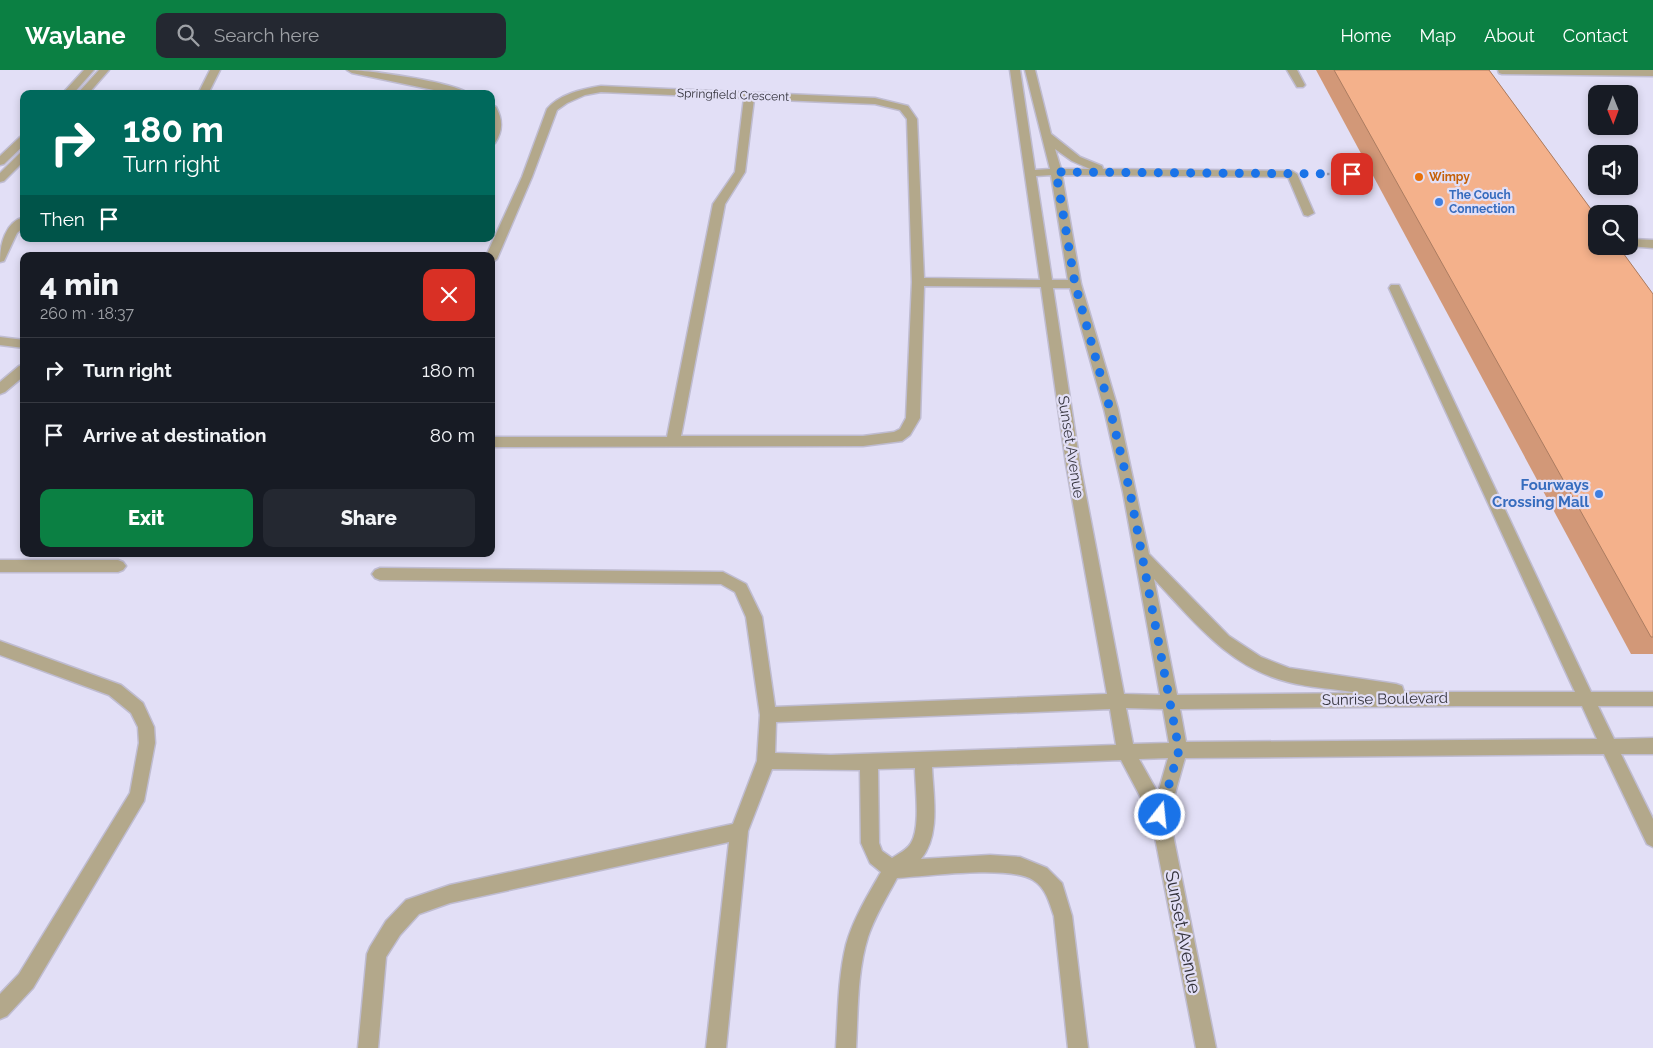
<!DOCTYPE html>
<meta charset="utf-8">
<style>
body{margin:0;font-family:Raleway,sans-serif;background:#242831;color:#f1f3f6;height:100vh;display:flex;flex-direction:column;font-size:19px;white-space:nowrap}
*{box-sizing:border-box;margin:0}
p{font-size:16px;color:#9ea1a6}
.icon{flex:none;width:28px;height:28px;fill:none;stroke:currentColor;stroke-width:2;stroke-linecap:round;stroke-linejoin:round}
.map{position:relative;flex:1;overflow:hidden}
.drawer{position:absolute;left:20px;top:182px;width:475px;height:305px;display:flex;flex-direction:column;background:#171b24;border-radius:10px;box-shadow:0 2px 8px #0003}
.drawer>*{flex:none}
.top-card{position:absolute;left:20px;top:20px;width:475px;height:152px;border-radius:10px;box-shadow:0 2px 8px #0003;background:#00695c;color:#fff;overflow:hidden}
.needle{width:32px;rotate:179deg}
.buttons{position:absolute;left:1588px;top:15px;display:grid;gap:10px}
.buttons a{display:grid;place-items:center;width:50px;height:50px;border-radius:10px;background:#171b24;box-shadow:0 2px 8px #0003;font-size:25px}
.pin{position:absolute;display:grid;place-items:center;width:42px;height:42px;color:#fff;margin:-21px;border-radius:10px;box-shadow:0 2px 8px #0006}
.me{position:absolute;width:55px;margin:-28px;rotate:16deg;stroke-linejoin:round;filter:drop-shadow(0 0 4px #0008)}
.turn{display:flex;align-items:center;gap:18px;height:105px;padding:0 20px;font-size:22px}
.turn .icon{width:65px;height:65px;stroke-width:2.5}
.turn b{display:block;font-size:35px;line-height:42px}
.then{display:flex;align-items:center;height:48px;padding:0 20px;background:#0003;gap:10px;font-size:19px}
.round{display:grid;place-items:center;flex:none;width:52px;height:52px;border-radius:10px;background:#242831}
.overview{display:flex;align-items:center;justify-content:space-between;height:85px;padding:0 20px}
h1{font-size:30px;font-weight:800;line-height:38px}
.primary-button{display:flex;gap:10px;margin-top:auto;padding:10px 20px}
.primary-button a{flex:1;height:58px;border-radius:10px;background:#0b8043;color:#fff;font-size:20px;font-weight:800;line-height:58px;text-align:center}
.primary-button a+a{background:#242831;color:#f1f3f6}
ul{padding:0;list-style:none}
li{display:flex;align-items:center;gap:15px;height:65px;padding:0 20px;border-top:1px solid #363941}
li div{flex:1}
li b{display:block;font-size:19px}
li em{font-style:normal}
header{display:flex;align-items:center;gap:30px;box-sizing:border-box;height:70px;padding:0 25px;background:#0b8043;color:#fff}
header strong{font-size:24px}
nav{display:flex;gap:28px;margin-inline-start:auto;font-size:18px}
.search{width:350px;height:45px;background:#242831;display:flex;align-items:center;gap:12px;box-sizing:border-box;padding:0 18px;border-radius:10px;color:#9ea1a6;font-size:19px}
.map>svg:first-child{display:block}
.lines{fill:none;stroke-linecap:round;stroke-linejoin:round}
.minor-casing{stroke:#bfbcd1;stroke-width:3}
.path{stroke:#a7a5b7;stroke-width:2.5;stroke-dasharray:2.5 2.5;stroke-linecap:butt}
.minor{fill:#b3a88b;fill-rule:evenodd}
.wall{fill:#d29878}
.building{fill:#f4b18b;stroke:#ab7c61}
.route{stroke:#1a73e8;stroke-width:9;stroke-dasharray:0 16.2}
.food-dot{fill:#e8710a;stroke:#e2dff6;stroke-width:2}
.shop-dot{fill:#3f7fe0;stroke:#e2dff6;stroke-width:2}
.labels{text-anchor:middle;stroke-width:4.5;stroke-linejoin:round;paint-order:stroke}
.far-street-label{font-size:12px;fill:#33323b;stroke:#e2dff6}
.far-food-label{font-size:12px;font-weight:bold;fill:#c56008;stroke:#e2dff6;text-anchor:start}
.far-shop-label{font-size:12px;font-weight:bold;fill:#366cbe;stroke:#e2dff6;text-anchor:start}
.street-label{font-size:15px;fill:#33323b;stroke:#e2dff6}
.shop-label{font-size:15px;font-weight:bold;fill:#366cbe;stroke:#e2dff6;text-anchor:end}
.near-street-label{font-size:18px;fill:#33323b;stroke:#e2dff6}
</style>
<header>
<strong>Waylane</strong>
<div class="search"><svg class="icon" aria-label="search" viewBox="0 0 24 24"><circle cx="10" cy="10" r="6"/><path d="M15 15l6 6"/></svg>Search here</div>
<nav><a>Home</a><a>Map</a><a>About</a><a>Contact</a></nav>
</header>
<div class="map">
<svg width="1653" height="978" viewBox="0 0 1653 978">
<rect width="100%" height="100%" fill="#e2dff6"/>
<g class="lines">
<g class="minor-casing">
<path id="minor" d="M84,0H94L73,24H62Z
M99,0H109L88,24H77Z
M210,0H220L208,24H198Z
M347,0C368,0 455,12 469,24H453L352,3Z
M1010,0H1020L1035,100L1050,99L1025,0H1035L1051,64L1080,87L1102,96L1103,99L1292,101L1297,104L1314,143L1308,146L1304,145L1288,107L1062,105L1081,214L1118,339L1149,484L1229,566L1261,587L1289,598L1396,614L1402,616L1404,622H1575L1389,218L1391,215H1399L1591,622H1653V636H1598L1614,669L1653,668V684H1621L1653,749V777L1647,774L1604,684L1185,688L1169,745L1216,978H1196L1151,747L1121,690L932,697C933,725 941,765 921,789L990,785L1020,787L1047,798L1062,813L1072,846L1088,978H1068L1054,846C1049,832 1046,818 1033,810C1009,795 928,806 897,808C887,827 875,846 868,867C857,902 858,942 856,978H836C838,944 838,908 846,875C853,849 868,825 881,802L870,793L861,773L860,700L772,699L748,761L726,978H706L729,772L450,833L419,844L400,865L386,887L378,978H358L367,884L370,877L386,851L406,830L450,815L733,754L757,691L760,645L746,547L735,522L721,514L380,510L375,508L372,504L375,500L380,498L723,502L746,514L762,547L775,637L1107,624L1066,394L1041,217L924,216L920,348L910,365L902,371L863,376L491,377V367H667L713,134L735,102L744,28L601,22L585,25L567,33L557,40L532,107L497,189L491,193V186H486L522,107L547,39C560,24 582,19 601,16L875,28L908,36L917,49L924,208L1040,210ZM754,29L875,34L900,40L907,49L912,212L906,348L900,359L894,362L863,366H681L725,134L745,102ZM1055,79L1072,91L1090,99H1061ZM1051,105L1068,210H1052L1036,106ZM1053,218H1070L1104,339L1123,422L1160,625L1124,624L1080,394ZM1154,509C1194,551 1228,597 1288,612C1311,618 1336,619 1360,623L1177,625ZM1456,636H1582L1597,669L1186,672L1180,639ZM1126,638L1163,639L1169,673L1133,674ZM1110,639L1116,675L831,685L775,683L776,652ZM1168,688L1158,723L1139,689ZM915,698C915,716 921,757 911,773C907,780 898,784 892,788L882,781L879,773L878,699Z
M1287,0H1297L1305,15L1303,17H1297Z
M1498,0H1653V6L1502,4L1499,3Z
M491,34L496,37C503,50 503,61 495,73L491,74Z
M24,66V75L4,94L0,95V86L20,67Z
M24,82V91L4,111L0,112V103L20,83Z
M24,147V157L17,163L4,191L0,192C0,175 5,152 24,147Z
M1632,169L1653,170V178L1629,176V170Z
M0,267L24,270V278L0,275Z
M24,295V306L5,322L0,324V312L19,296Z
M0,490H118L123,492L126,496L123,500L118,502H0Z
M0,571L121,615L143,633L154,657L155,673L144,731L33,918L7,946L0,949V924L19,904L130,723L139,673L138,657L131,643L109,625L0,585Z"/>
</g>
<path class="path" d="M1317,104H1376"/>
<use href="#minor" class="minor"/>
</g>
<path class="wall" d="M1316,0H1489L1653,224V584H1631Z"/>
<path class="building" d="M1334,0H1489L1596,146V176H1618L1653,224V567H1651Z"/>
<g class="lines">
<path class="route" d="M1160,745L1179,680L1130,422L1110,339L1075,214L1056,102L1352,104"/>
</g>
<circle class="food-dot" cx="1419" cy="107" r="5"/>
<g class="shop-dot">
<circle cx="1439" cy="132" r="5"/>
<circle cx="1599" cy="424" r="5"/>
</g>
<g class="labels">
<g class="far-street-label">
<text transform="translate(733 25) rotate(2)" y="4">Springfield Crescent</text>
</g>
<g class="far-food-label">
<text x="1429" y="111">Wimpy</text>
</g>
<g class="far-shop-label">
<text x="1449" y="129">The Couch<tspan x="1449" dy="14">Connection</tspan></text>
</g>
<g class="street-label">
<text transform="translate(1071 377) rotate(81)" y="5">Sunset Avenue</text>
<text transform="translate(1385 629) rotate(-1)" y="5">Sunrise Boulevard</text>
</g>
<g class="shop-label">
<text x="1589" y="420">Fourways<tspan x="1589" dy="17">Crossing Mall</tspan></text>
</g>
<g class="near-street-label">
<text transform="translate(1183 862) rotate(79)" y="6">Sunset Avenue</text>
</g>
</g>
</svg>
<div class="buttons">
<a><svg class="needle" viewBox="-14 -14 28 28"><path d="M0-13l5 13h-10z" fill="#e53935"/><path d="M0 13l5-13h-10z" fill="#9ea1a6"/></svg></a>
<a><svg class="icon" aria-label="sound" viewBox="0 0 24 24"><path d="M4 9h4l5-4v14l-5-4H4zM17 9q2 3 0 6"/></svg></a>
<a><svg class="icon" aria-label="search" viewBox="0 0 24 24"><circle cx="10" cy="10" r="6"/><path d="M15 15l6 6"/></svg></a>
</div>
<div class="pin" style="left:1352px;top:104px;background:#d93025"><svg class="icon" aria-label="arrive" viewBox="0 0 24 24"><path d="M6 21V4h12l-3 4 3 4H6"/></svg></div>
<svg class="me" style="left:1160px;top:745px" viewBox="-20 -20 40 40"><circle r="17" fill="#1a73e8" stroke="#fff" stroke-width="3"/><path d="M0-11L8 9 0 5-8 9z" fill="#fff"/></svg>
<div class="top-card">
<div class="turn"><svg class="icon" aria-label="right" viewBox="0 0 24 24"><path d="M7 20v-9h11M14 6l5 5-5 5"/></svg><div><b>180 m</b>Turn right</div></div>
<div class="then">Then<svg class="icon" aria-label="arrive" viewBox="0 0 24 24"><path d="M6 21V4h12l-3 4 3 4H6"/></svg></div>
</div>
<section class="drawer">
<div class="overview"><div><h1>4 min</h1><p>260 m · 18:37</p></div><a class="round" style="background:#d93025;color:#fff"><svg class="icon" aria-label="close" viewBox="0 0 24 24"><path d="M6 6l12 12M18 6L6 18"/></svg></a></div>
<ul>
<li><svg class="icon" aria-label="right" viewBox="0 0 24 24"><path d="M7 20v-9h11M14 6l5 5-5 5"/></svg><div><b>Turn right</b></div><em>180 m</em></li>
<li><svg class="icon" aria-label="arrive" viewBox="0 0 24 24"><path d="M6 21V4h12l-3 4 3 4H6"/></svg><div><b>Arrive at destination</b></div><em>80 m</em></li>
</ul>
<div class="primary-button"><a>Exit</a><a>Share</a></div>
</section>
</div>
